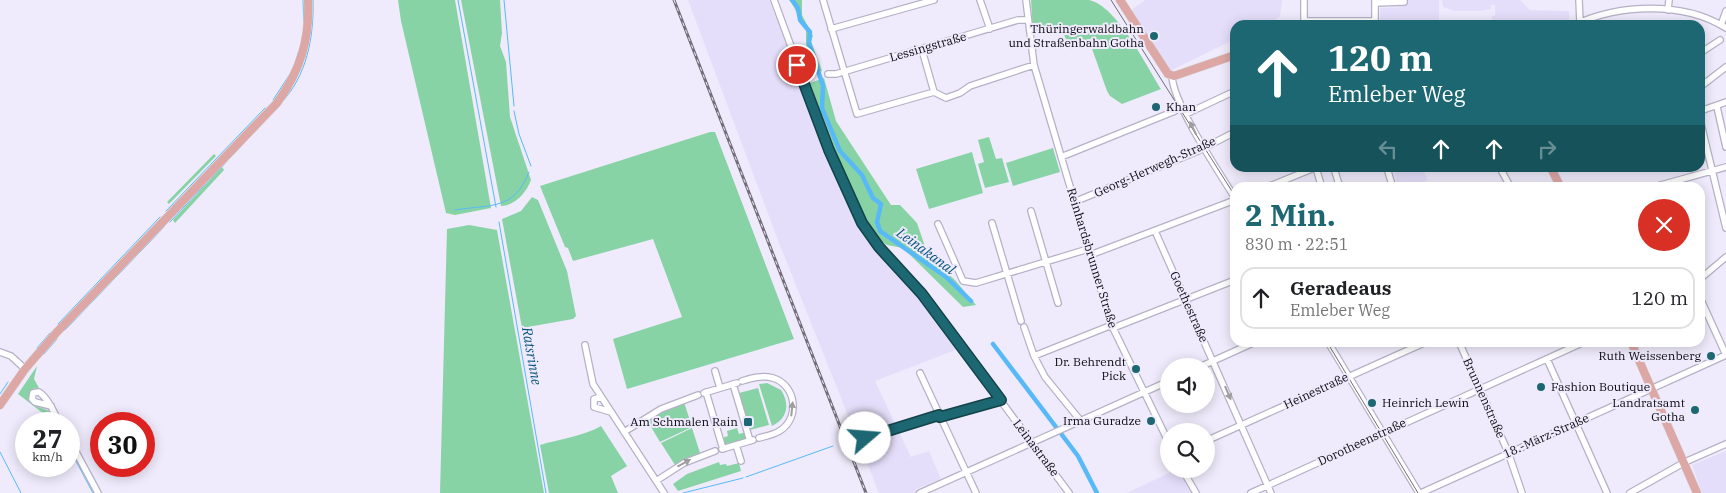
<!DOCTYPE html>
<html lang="de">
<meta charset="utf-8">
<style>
body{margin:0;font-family:"IBM Plex Serif",serif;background:#f2f2f2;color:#202124;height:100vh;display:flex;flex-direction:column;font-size:19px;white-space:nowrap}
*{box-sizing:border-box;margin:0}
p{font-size:16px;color:#757577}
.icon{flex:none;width:28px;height:28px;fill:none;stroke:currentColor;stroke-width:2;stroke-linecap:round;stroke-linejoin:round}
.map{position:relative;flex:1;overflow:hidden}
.drawer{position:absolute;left:1230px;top:182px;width:475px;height:165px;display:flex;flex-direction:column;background:#fff;border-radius:15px;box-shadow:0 2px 12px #0003}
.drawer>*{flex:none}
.guide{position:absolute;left:1230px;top:20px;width:475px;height:152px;border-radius:15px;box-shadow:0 2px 12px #0003;background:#1c6771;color:#fff;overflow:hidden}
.buttons{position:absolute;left:1160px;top:358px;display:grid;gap:10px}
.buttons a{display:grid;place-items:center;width:55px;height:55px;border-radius:50%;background:#fff;box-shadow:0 2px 12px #0003;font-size:25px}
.speed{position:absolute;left:15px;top:412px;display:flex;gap:10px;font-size:25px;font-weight:700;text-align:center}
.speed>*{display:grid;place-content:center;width:65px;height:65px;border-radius:50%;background:#fff;box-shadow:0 2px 12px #0003;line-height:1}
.speed small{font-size:12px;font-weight:400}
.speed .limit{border:8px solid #d22;background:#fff;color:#111}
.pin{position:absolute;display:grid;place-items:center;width:42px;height:42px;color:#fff;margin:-21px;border:2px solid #fff;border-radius:50%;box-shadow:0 1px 5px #0007}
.me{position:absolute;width:55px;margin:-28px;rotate:72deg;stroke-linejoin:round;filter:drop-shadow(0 0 4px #0008)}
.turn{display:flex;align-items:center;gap:18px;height:105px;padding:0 15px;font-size:22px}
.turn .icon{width:65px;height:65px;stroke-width:2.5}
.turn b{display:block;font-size:35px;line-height:42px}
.lanes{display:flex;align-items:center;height:48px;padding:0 15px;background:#0003;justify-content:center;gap:25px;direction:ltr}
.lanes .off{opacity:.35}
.round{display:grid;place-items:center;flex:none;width:52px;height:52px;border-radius:26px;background:#f2f2f2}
.overview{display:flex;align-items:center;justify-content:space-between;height:85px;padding:0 15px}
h1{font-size:30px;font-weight:700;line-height:38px;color:#1c6771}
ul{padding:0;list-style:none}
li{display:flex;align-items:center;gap:15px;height:62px;margin:0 10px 8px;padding:0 5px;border:2px solid #e0e0e0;border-radius:15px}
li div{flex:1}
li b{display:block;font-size:19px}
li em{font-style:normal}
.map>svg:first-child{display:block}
.built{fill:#e5defa}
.green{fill:#88d3a6}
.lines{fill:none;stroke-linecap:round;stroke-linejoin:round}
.stream{stroke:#58b9f9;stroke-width:1}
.canal{stroke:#58b9f9;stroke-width:4.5}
.minor-casing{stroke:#b6b1c6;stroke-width:8}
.major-casing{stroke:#d3d3d4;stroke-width:9}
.minor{stroke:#fff;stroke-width:5.5}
.major{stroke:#dda7a5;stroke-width:8}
.tram{stroke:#716e79;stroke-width:1}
.rail-casing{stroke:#716e79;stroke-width:3}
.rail{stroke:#efebfc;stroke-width:1;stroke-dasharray:4;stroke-linecap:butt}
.oneway{fill:#9e9da0}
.route-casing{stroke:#124349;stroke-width:12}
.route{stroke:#1c6771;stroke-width:9}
.poi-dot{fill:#1c6771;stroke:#efebfc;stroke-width:2}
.labels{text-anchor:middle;stroke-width:4;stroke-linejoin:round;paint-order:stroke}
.poi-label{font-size:12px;fill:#0c0a11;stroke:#efebfc;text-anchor:end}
.street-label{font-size:12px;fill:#0c0a11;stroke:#efebfc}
.water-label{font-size:14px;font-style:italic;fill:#07557e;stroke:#efebfc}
</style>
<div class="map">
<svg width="1726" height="493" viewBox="0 0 1726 493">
<rect width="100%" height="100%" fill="#efebfc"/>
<path class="built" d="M688,0H769L851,213L865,239L915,292L958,349L875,381L911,457L929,451L941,479L916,489L917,493H879L779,243Z
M1145,0H1282V2L1280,16L1275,20L1265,25H1235V39L1170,71L1131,10Z
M1407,0H1439V25H1380V8L1400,7Z
M1442,0H1520L1530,10L1569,11V22L1562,25H1489V21H1492V16H1495V5H1491V9L1481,11H1455L1443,7Z
M1393,168H1422L1428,180L1408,187H1398Z
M1726,451V493H1702L1692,465Z
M1177,469L1191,493H1127Z"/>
<path class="green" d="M398,0H455L491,208L455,215L446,213L401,21Z
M461,0H500L502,33L500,46L506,62L510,117L531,180C526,193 516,205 501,206Z
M789,0H802V15L813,36L811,41L822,71L814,73L806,44V30C798,21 797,9 789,0Z
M1031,0C1049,0 1071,0 1089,0C1117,6 1146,65 1161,89L1122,104L1110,96L1107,91L1090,43L1070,49L1061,27L1033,33Z
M824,78L836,121L891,205H900L917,223L929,258L955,280L976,305L963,307L903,248L887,245L878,240L854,199L810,83Z
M710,132H715L794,339L627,389L613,339L682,317L653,239L573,261L568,248L565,247L540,186Z
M989,137L996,159L1002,158L1009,182L985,188L978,164L984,162L978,140Z
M1053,148L1060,172L1013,186L1006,163Z
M972,152L983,193L929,209L916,169Z
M214,154L216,156L169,204L167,202Z
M222,167L224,170L175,223L173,220Z
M532,197L538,200L567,271L576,316L573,319L522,328L502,219L521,211Z
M469,225L497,230L544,493H440L447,229Z
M37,366L34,379L39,388L32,389L30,392L29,400C34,409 46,407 53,414L48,417L18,394Z
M767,383L781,390C790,404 788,418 772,426L759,384Z
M758,388L769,425L750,430L739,393Z
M684,402L692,427L660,442L647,420Z
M601,426L627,466L611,476L618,493H549L540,445C560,439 584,436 601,426Z
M692,428L700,453L675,465L661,443Z
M737,428L739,434L746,432V439L725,445L722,438L728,436L727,431Z
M719,462L720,465L726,464L727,466L739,463L741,471L678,491L673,484L687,474Z"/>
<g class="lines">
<path class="stream" d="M303,0L304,27
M458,0L496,207
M504,0L514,106
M295,64L298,53
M273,100L290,74
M281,103C307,76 314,37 313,0
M514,111L519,134L531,166
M455,210C491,204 514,211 529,172
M166,211L265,108
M170,222L260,126
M499,222L546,493
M58,324L160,217
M65,330L164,227
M37,348L50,333
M44,354L57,339
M0,394L8,382
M53,420L55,424
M69,448L93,493
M0,452L21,493
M746,477L833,446
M683,493L743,478"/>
<path class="canal" d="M792,0L798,8L800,20L810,32L809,43L823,86L822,108L840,151L862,175L873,198L881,204L877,222L880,231L946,277L971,301
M993,344L1078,456L1097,493"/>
<g class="minor-casing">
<path id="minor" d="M774,0L829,150L862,223L879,247L927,301L1069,493
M823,0L857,114L934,92L922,50
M980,0L990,29
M1026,0L1034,65L1106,308L1113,328L1169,443
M1375,0V23
M1579,0L1580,22
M1375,3L1404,2V0
M1668,10L1669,0
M1304,21H1375
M1304,23V0
M1574,25C1619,4 1683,1 1726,28
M1721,25L1726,11
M831,29L934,0
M1700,53L1720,40
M828,74H836L1018,20H1027
M1172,76C1173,104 1219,172 1235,198
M1700,87L1726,67
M934,92L946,98L960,93L970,86L1034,65
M1717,107L1726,147
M1700,111L1726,102
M1186,114L1235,91
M1700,120L1726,228
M1061,157L1175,111
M1316,168L1322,188
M1334,168L1340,188
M1387,168L1393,188
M1500,168L1511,188
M1265,188L1314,168
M1650,188L1726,167
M1074,202L1198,151L1235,132
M1031,211L1058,303
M992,223L1021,321
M938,224L963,281L976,283L1088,249
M1155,231L1271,493
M1090,255L1235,200
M1700,279L1726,257
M1700,298L1726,355
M1024,327L1034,356L1045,377L1080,420
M1113,328L1235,280
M1328,342L1419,493
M1459,342L1508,452L1522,493
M585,345L593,384L664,493
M0,352L11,356L25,369
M1034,356L1112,325
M1547,359L1607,493
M1202,366L1255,342
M715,371L720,388
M920,373L976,493
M742,381C752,378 762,375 773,378C796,385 800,417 781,430C774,435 766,436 759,438
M733,384L750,441
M706,392L723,449
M704,393L737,383
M601,397L594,399V407L611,412
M51,406L35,402L32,399L33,393L39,392C49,399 54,413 60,424
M940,417L1001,400
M624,432L661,409L698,395
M865,438L939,415
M69,439L98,493
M1206,441L1426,342
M736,445L741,461
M722,449L753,440
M1182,469L1196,493
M656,481L684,463L715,451
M920,493L1169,381
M1251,493L1584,342
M1421,493L1726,355
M1630,493L1685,462L1726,444"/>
</g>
<g class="major-casing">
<path id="major" d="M1120,0L1168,74L1174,76L1235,55
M1551,168L1561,188
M1631,342L1697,493
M0,405L25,369L57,332L277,103C300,71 310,40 308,0"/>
</g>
<use href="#minor" class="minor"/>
<use href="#major" class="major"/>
<path class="tram" d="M1111,0L1235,196
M1327,342L1418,493"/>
<g class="rail-casing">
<path id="rail" d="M674,0L866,493"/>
</g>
<use href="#rail" class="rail"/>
</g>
<defs><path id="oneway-solid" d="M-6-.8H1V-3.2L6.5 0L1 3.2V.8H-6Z" transform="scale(1.25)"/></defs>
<g class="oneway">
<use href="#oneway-solid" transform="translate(1193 128) rotate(-116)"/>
<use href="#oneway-solid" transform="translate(1228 393) rotate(66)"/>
<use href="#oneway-solid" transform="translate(792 409) rotate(-84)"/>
<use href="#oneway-solid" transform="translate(684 463) rotate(-29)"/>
</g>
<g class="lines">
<g class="route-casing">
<path id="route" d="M797,65L829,150L862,223L879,247L922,294L1001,400L940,417L939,415L865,438"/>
</g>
<use href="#route" class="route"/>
</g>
<g class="poi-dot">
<circle cx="1154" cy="36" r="5"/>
<circle cx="1156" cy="107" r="5"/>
<circle cx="1711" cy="356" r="5"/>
<circle cx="1136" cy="369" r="5"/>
<circle cx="1541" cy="387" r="5"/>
<circle cx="1372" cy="403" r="5"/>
<circle cx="1695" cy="410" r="5"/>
<circle cx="1151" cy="421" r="5"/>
<rect x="743" y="417" width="10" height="10" rx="2.5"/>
</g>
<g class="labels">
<g class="poi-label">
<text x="1144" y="33">Thüringerwaldbahn<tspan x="1144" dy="14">und Straßenbahn Gotha</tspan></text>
<text x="1166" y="111" text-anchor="start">Khan</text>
<text x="1701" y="360">Ruth Weissenberg</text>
<text x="1126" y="366">Dr. Behrendt<tspan x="1126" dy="14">Pick</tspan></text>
<text x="1551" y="391" text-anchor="start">Fashion Boutique</text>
<text x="1382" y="407" text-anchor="start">Heinrich Lewin</text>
<text x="1685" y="407">Landratsamt<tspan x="1685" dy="14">Gotha</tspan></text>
<text x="1141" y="425">Irma Guradze</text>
<text x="738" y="426">Am Schmalen Rain</text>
</g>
<g class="street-label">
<text transform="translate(928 47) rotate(-16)" y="4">Lessingstraße</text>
<text transform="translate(1155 167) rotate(-24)" y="4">Georg-Herwegh-Straße</text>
<text transform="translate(1092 258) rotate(73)" y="4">Reinhardsbrunner Straße</text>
<text transform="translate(1189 307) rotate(66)" y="4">Goethestraße</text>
<text transform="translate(1316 391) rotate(-25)" y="4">Heinestraße</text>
<text transform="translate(1484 398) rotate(66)" y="4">Brunnenstraße</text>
<text transform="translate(1546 436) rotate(-24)" y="4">18.-März-Straße</text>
<text transform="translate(1362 442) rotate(-25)" y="4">Dorotheenstraße</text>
<text transform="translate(1036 448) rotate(53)" y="4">Leinastraße</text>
</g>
<g class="water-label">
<text transform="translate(926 251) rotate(36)" y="5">Leinakanal</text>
<text transform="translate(532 356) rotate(80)" y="5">Ratsrinne</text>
</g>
</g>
</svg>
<div class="buttons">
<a><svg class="icon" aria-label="sound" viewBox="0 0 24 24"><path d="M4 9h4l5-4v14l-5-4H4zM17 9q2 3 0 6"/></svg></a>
<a><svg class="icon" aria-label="search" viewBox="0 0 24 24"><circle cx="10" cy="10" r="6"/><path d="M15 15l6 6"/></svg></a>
</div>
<div class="speed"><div>27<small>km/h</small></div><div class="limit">30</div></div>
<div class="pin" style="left:797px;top:65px;background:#d93025"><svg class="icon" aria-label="arrive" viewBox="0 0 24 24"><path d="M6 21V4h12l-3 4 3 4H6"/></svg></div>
<svg class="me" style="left:865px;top:438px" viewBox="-20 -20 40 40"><circle r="19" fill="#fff"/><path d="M0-13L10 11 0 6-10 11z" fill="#1c6771"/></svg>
<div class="guide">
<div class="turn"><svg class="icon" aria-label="ahead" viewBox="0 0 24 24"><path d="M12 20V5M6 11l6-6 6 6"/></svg><div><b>120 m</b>Emleber Weg</div></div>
<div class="lanes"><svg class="icon off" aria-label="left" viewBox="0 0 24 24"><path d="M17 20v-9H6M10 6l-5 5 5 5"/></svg><svg class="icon" aria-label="ahead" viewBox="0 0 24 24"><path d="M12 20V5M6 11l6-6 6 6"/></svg><svg class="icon" aria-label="ahead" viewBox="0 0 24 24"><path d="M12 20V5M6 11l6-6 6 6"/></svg><svg class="icon off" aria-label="right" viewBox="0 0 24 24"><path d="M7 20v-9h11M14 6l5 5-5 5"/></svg></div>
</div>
<section class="drawer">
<div class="overview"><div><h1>2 Min.</h1><p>830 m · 22:51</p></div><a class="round" style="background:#d93025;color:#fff"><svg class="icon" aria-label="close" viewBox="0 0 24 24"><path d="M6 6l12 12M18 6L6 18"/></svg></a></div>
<ul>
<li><svg class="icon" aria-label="ahead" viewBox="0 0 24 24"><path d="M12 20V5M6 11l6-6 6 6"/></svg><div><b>Geradeaus</b><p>Emleber Weg</p></div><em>120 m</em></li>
</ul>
</section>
</div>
